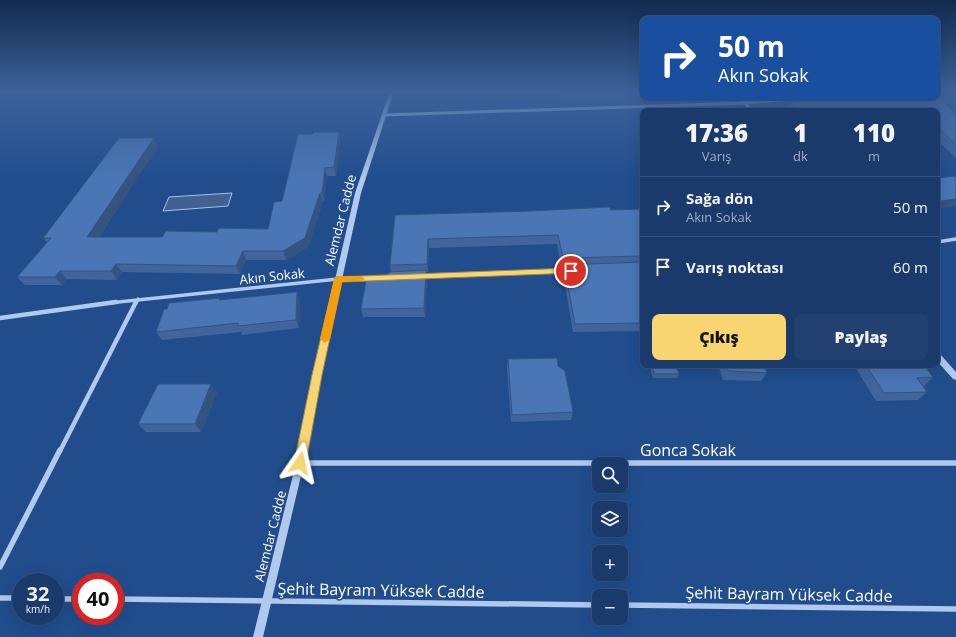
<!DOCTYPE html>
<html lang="tr">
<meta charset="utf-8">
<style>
body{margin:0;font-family:"Open Sans",sans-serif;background:#224170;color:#f1f3f6;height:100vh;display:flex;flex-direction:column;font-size:15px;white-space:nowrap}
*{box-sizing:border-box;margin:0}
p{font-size:13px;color:#9fadc1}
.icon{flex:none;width:22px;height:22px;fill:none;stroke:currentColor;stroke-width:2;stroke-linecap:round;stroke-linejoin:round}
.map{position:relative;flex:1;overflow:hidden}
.sheet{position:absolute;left:640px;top:108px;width:300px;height:260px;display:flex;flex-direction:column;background:#193a6a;border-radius:8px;box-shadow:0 4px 16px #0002,0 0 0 1px #37547e}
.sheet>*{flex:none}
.banner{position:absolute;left:640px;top:16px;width:300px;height:84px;border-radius:8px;box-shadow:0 4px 16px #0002,0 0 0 1px #37547e;background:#1a4fa0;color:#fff;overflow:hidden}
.fabs{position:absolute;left:592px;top:457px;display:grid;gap:8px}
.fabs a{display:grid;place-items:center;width:36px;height:36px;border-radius:8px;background:#193a6a;box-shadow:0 4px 16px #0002,0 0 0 1px #37547e;font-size:20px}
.speed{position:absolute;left:12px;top:573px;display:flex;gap:8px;font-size:20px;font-weight:700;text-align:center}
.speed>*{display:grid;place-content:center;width:52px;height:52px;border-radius:50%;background:#193a6a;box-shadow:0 4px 16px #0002,0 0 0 1px #37547e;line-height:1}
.speed small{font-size:10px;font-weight:400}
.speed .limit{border:6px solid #d22;background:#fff;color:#111}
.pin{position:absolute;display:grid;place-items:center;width:34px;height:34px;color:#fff;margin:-17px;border:2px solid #fff;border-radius:50%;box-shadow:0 1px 4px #0007}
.me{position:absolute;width:44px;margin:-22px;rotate:11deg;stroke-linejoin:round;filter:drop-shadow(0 0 3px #0008)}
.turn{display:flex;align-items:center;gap:14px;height:84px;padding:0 12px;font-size:18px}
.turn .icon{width:52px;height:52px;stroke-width:2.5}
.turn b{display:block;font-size:28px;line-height:34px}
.eta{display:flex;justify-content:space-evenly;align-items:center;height:68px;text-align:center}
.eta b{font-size:24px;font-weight:800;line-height:28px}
.cta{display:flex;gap:8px;margin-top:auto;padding:8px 12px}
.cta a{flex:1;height:46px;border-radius:8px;background:#f8d571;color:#111;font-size:16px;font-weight:800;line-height:46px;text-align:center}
.cta a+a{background:#224170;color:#f1f3f6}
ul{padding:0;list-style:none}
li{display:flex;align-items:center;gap:12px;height:60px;padding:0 12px;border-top:1px solid #37547e}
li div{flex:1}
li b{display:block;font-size:15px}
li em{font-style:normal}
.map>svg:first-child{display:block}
.water{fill:#426190;stroke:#a3c3ed}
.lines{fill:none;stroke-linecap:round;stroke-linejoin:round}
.minor-far3{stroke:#b0c9ec;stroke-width:3}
.minor-far2{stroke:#b0c9ec;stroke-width:3.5}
.minor-far1{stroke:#b0c9ec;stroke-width:4.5}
.minor{stroke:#b0c9ec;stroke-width:5.5}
.tertiary{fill:#b0c9ec;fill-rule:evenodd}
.wall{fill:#40659c}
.shaded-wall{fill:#34537f}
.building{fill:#4a76b5;stroke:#34537f}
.route{fill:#f8d571;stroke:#a18a49}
.slow{fill:#f59e0b}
.labels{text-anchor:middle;stroke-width:3;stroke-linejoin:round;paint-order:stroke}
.street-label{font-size:13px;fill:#fff;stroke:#214d8d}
.near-street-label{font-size:16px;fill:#fff;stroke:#214d8d}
</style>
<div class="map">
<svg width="956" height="637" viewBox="0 0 956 637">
<rect width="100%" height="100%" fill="#214d8d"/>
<path class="water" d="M232,193L228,206L163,211L169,197Z"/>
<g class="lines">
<path class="minor-far3" d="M384,115L745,103L814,97"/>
<path class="minor-far2" d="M937,242L956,239
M422,276L567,271
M109,303L338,279L371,278
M136,303L138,299"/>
<path class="minor-far1" d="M0,318L116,302
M60,451L136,302"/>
<path class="minor" d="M300,463H956
M0,567L60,450
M0,598H21
M55,599H81
M115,599L599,605
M621,605L956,609"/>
<path class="tertiary" d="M390,91H394L361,193L321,375L304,463L263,637H253L296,463L313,375L355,193Z
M739,97H743L753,111H749Z
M937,353L940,354L956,372V380L953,379L937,361Z"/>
</g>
<path class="wall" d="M560,91H627L628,92L626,100H561Z
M789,104L955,112L954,114L956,116V158L937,140V111H786Z
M339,132L340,140L336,176H327L324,201H323L308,247L286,260H246L240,274L122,272L117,280L66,279L62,285H25L17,277L47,242L43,238L158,146L99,237H162L217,232L268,229L282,201L313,134Z
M956,176L937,209V178Z
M643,209V331L573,332L563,273L564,267H561L557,244L429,248L428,272H427V279L425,317H363L361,309L391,272L390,265L395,215Z
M297,292L300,301L299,328L242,335L241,332L162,340L156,332L221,300Z
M508,359L558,366L573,412L571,420L511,422L507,368Z
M649,365H676L679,374L677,378H653Z
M718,365H764L767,373L761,381L723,380Z
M857,365H924L933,377L924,386H922L927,392L918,400L876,401L857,370L859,367Z
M217,392L201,432H146L138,424Z"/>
<path class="shaded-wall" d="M339,132L340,140L336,176L334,167Z
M154,138L158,146L93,246L87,237Z
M325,168L327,176L324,201L322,193Z
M320,193L323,201L308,247L286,260L283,251Z
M956,199V206L937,209V206L941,201Z
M428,239L429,248L428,272L427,264Z
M243,251L246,260L240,274L236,266Z
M116,264L122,272L117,280L111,271Z
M426,270L427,279L425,317L424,308Z
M60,271L66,279L62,285L55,277Z
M297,292L300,301L299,328L296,320Z
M211,384L217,392L201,432L195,424Z"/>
<path class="building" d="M562,91H627L628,92H562Z
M800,97H931L941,100L955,112H951L956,116V144L937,127V111H807L789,104Z
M314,132H339L334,167L325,168L322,193H320L305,238L283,251H243L236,266L116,264L111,271H60L55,277H17L51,238H43L119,138H154L87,237H162L166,231L217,232L219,228L268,229L274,202L282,201L298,134H313Z
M956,176V199L941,201L937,198V178Z
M610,207L611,210L643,209V256L563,258L558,235L428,239L427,264L390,265L395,215L531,211Z
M643,262V323L575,324L564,265Z
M426,270L424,308L361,309L367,275L389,274V272Z
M297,292L296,320L238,326V323L156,332L164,309H167L169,303L220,298L219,300Z
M557,358L558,366L565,371L573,412L512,415L508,359Z
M652,365H676L679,374H654Z
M725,365H764L767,373L728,371Z
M866,365H924L933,377L917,378L927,392L884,393Z
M158,384H211L195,424H138Z"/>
<linearGradient id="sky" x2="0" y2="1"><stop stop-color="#122a4e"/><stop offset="0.51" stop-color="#3d629a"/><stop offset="1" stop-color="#3d629a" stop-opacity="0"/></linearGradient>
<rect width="956" height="180" fill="url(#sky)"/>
<path class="route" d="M571,268L574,269L575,271L574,273L342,282L322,375L306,463L304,467L300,468L296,467L294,463L312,375L335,277Z"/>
<path class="slow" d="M338,276H361L365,279L361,281L342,282L330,339L325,343L320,339L334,279Z"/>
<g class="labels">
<g class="street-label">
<text transform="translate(340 220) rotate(-76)" y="5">Alemdar Cadde</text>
<text transform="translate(272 276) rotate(-6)" y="5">Akın Sokak</text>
<text transform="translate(270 536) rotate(-76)" y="5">Alemdar Cadde</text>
</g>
<g class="near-street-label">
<text x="688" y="456">Gonca Sokak</text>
<text transform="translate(381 590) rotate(1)" y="6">Şehit Bayram Yüksek Cadde</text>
<text transform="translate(789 594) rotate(1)" y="6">Şehit Bayram Yüksek Cadde</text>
</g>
</g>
</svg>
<div class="fabs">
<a><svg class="icon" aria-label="search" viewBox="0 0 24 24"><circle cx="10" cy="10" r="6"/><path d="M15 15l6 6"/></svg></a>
<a><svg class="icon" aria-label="layers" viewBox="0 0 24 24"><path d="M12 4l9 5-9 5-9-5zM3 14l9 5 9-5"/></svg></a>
<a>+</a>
<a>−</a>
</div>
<div class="speed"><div>32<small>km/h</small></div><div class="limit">40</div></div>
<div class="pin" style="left:571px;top:271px;background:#d93025"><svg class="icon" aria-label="arrive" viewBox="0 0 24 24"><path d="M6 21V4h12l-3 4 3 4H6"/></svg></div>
<svg class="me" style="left:300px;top:463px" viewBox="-20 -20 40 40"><path d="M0-17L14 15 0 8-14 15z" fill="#f8d571" stroke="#fff" stroke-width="4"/></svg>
<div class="banner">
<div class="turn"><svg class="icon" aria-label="right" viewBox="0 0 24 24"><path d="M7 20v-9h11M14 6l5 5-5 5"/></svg><div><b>50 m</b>Akın Sokak</div></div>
</div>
<section class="sheet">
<div class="eta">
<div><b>17:36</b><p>Varış</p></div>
<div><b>1</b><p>dk</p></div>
<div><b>110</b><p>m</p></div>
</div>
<ul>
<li><svg class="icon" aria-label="right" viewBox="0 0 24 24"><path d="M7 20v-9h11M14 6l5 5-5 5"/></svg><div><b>Sağa dön</b><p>Akın Sokak</p></div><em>50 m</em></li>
<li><svg class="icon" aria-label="arrive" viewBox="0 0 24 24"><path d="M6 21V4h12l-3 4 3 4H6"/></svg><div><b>Varış noktası</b></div><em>60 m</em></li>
</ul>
<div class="cta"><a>Çıkış</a><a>Paylaş</a></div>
</section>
</div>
